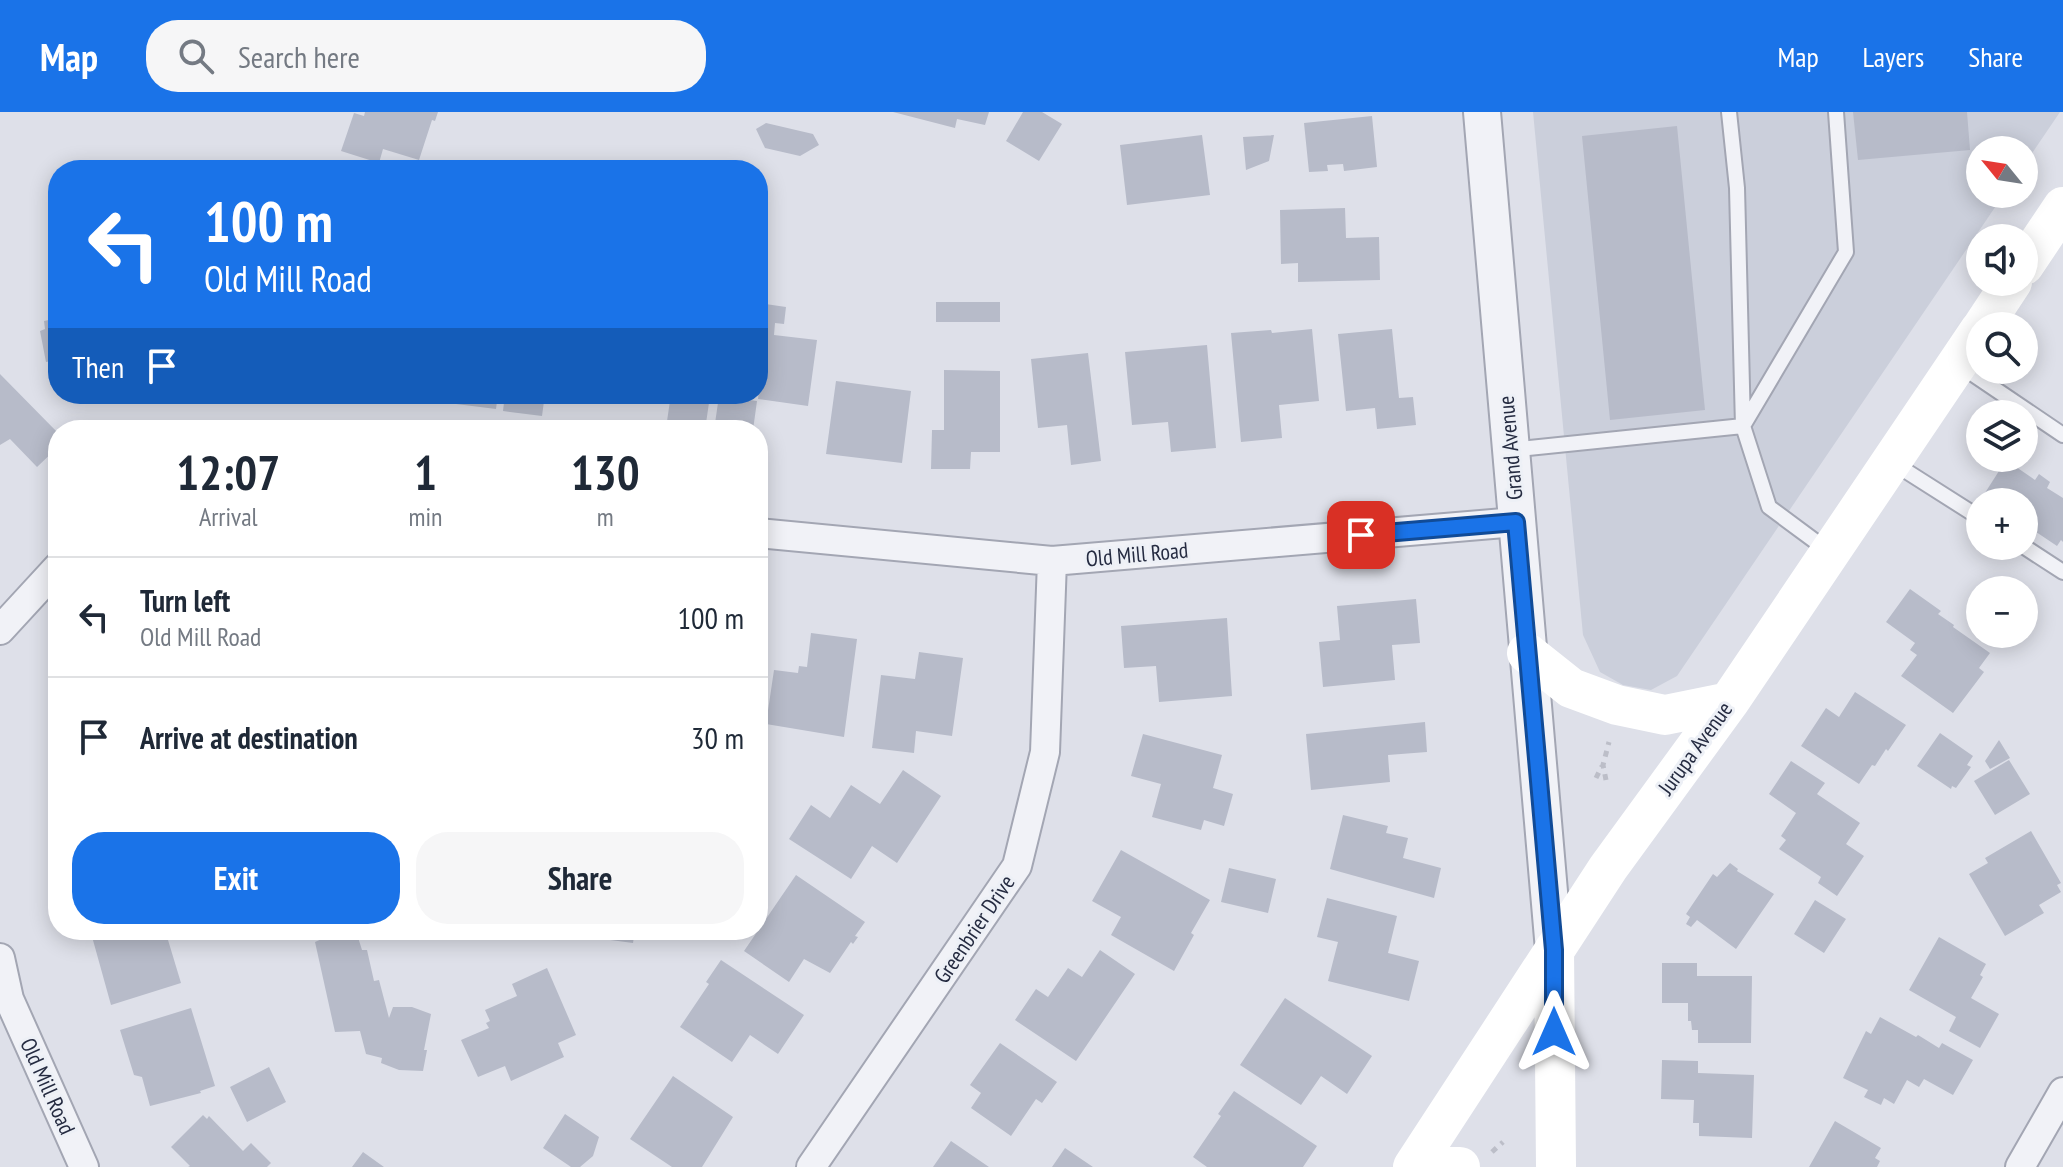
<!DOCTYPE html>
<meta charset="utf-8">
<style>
body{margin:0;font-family:"PT Sans Narrow",sans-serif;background:#f6f6f7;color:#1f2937;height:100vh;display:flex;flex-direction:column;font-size:30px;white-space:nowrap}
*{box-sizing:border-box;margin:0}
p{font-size:26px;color:#747a83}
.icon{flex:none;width:44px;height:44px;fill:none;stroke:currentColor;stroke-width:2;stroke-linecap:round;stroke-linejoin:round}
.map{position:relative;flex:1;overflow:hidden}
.panel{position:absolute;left:48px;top:308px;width:720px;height:520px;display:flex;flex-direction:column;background:#fff;border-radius:32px;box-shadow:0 4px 20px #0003}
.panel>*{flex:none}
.banner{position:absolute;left:48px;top:48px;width:720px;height:244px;border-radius:32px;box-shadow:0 4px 20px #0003;background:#1a73e8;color:#fff;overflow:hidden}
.needle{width:52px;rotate:300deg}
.buttons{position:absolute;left:1966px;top:24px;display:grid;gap:16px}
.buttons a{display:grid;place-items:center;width:72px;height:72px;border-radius:50%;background:#fff;box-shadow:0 4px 20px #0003;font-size:40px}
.pin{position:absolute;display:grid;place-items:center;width:68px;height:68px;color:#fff;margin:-34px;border-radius:16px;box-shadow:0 4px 12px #0006}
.me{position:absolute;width:88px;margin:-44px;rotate:0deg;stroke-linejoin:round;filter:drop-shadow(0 0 6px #0008)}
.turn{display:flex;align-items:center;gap:28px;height:168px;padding:0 24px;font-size:36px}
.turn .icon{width:104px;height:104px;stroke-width:2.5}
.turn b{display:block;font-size:56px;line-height:68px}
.then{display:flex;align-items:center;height:76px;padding:0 24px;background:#0003;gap:16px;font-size:30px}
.eta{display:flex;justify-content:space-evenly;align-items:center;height:136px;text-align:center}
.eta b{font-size:48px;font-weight:600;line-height:56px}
.cta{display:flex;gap:16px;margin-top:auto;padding:16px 24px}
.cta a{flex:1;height:92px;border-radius:32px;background:#1a73e8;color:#fff;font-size:32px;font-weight:600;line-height:92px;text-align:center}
.cta a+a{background:#f6f6f7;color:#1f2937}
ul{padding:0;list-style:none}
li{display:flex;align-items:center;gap:24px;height:120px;padding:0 24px;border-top:2px solid #e0e1e3}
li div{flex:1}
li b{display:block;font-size:30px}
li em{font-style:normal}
header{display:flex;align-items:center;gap:48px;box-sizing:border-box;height:112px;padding:0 40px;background:#1a73e8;color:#fff}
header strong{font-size:38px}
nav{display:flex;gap:44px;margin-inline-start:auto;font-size:28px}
.search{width:560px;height:72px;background:#f6f6f7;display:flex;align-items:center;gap:20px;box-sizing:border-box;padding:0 28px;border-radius:32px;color:#747a83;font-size:30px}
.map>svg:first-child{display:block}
.built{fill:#cbcfdb}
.building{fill:#b7bbc9}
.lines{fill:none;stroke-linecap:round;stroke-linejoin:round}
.service-casing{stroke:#a3a6b3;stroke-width:18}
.minor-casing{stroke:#a3a6b3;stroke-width:32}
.tertiary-casing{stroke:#a3a6b3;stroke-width:40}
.path{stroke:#bcbec8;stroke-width:5;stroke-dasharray:6 6;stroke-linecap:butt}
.service{stroke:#f1f2f7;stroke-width:14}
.minor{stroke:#f1f2f7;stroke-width:28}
.tertiary{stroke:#f1f2f7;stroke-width:36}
.secondary{stroke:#fff;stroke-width:40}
.route-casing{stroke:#114b97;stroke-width:20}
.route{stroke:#1a73e8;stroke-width:14}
.labels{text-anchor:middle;stroke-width:6;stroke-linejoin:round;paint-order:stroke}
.street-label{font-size:22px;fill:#252b41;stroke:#edf0f6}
</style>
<header>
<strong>Map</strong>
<div class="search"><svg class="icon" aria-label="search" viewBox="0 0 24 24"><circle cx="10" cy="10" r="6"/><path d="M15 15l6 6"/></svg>Search here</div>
<nav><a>Map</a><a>Layers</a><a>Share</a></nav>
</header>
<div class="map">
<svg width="2063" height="1055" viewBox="0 0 2063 1055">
<rect width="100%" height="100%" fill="#dee0e9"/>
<path class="built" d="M1533,0H2060L2024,53V38H1980V82H2004L1677,564L1651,578L1623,573L1600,560L1583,523Z"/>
<path class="building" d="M365,0H438L435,9L432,8L419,48L383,37L379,51L341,39L354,1L364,4Z
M893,0H989L985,13L957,7L955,16Z
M1023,0H1042L1062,12L1039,49L1006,29Z
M1853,0H1967L1970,38L1858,48Z
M1372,4L1377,55L1344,59L1343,52L1327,53L1328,59L1309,60L1304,11Z
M766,11L813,22L819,33L800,44L765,36L756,17Z
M1677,14L1705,298L1610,308L1582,24Z
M1202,23L1210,83L1127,93L1120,33Z
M1274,23L1269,49L1246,58L1243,25Z
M1345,96L1346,126L1379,125L1380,168L1298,170V151L1281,152L1280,98Z
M936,190H1000V210H936Z
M758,191L786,195L784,212L775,211L774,223L817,228L808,294L758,287L760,269L758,268Z
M58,206V260L54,261L51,249L46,250L40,219L45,217L44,209Z
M1312,217L1319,289L1279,293L1282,326L1241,330L1231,221L1271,218L1272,221Z
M1392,217L1399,286L1413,285L1416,313L1377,317L1375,296L1346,299L1338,222Z
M1207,233L1216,336L1171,340L1168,310L1132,313L1125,240Z
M1088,241L1101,349L1071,353L1067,313L1038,316L1031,247Z
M944,258L1000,259V340H971L970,357H931L932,318H944Z
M0,262L58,321V335L37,355L10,327L0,333Z
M836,269L911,279L902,351L826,342Z
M457,282H498L496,297L456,292Z
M505,282H545L542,304L503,299Z
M671,282L710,284L705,318L666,316Z
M719,284L757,289L753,318H714Z
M2006,348L2035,368L2039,362L2050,370L2047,376L2063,386V430L2061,428L2057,434L2024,412V390H1992L1983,384Z
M1910,477L1941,499L1938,502L1954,513L1953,515L1990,541L1979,556L1984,560L1953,601L1901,564L1917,543L1910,538L1915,531L1886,510Z
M1416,487L1420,531L1392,533L1395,568L1323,575L1319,530L1340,528L1337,494Z
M1227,506L1232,584L1159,590L1156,554L1124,556L1121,514Z
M811,521L857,527L844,625L766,612L774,558L798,561L799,554L807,555Z
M919,540L963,546L952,624L916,619L914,641L872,636L881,563L915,567Z
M1855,580L1906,613L1888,639L1886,637L1875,654L1872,653L1859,672L1801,634L1826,596L1839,605Z
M1425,610L1427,640L1388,643L1390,670L1311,678L1306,622Z
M1940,621L1973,644L1967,653L1971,655L1956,676L1952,674L1951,677L1917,654Z
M1143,622L1222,643L1213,676L1233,682L1224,714L1204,708L1201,718L1152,705L1161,672L1131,664Z
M1999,628L2010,646L1990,657L1985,649Z
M2009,648L2030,682L1995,703L1974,669Z
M1791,649L1825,671L1817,682L1860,711L1846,732L1864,744L1837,784L1818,771L1821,765L1779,737L1786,728L1781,724L1796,701L1769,682Z
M903,658L941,684L897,751L872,734L851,767L789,727L811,693L830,706L851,673L880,692Z
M1343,703L1388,714L1386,721L1408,726L1403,746L1441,756L1434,786L1330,757Z
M2031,719L2061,771L2057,773L2061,780L2039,793L2044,801L2005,824L1969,762L1988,751L1985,746Z
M1121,738L1210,788L1191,821L1194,823L1174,859L1111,823L1121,805L1092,789Z
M1730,751L1738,757L1737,759L1774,782L1736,837L1697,808L1691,815L1686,812L1690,805L1686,802L1713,762L1717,765Z
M1229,756L1276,767L1268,801L1221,790Z
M796,763L865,810L855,824L858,825L853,832L851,830L830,861L804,847L789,870L744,839Z
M1327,786L1397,804L1388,841L1419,849L1409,889L1328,869L1338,830L1317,825Z
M1815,788L1846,807L1824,841L1794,822Z
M100,818H165L181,871L111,893L91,821Z
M565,818H635L633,831L565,822Z
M356,819L362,838H367L374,869L379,868L389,906L393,895H412L431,902L424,938H427L423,959L399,958L381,951L382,946L366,942L360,919L335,920L315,830L335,821Z
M1939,825L1986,852L1980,863L1983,865L1971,886L1999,902L1980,936L1949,919L1956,905L1909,878Z
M1100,838L1135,862L1076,949L1015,908L1036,877L1048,885L1068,856L1082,865Z
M721,848L804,903L778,942L750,923L732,950L680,915L709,872L706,870Z
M1662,851H1697V864H1752L1751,931H1698V918H1692L1691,909H1688V891H1662Z
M547,856L576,923L558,931L564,945L511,969L505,954L478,965L461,928L489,916L486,911L490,909L485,898L517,884L512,872Z
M1285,886L1372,944L1347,982L1321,964L1301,993L1240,953Z
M191,896L215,974L200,979L201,981L150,994L142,965L134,963L120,918Z
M1880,905L1916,925L1918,923L1939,936L1942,931L1973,948L1953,983L1924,967L1919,975L1907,968L1894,992L1884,986L1881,993L1864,985L1868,978L1843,966L1866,919L1871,922Z
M1000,931L1057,970L1042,991L1036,987L1011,1024L971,996L981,981L970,973Z
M1662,948L1698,949V961L1754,963L1752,1026L1699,1024V1011H1693L1694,988L1661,987Z
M269,955L286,990L247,1010L230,975Z
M673,964L733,1005L702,1055H672L630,1027Z
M1234,979L1317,1034L1303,1055H1207L1193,1045L1221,1004L1218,1002Z
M565,1002L599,1025L593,1044L580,1055H571L543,1036Z
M203,1003L207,1007L209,1004L243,1039L251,1031L271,1051L267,1055H188L190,1054L171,1035Z
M1835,1009L1881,1036L1875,1046L1880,1049L1877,1055H1809Z
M951,1029L989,1055H933Z
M1065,1036L1093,1055H1052Z
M363,1040L384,1055H352Z"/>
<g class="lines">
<g class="service-casing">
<path id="service" d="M1729,0L1737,76L1743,314
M1961,254L2063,323
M1743,314L1846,140L1836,0
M1510,338L1743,314L1769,395L1827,438
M1895,352L1980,406
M2023,434L2063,460"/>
</g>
<g class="minor-casing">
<path id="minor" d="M758,421L1052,449L1516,410
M0,518L58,455
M0,846L9,887L84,1055
M811,1055L1017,754L1045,640L1052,449
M2020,1055L2063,980"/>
</g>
<g class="tertiary-casing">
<path id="tertiary" d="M1482,0L1554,838"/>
</g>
<path class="path" d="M1596,666L1602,654
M1606,668L1603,653L1609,630
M1492,1040L1503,1030"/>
<use href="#service" class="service"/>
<use href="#minor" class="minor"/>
<use href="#tertiary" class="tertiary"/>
<path class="secondary" d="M2024,153L2063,95
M1983,214L2012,170
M1527,541L1571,576L1617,593L1665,603L1729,590
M1554,838L1556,1055
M1413,1055L1608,756L1729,590L1980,218
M1442,1055H1460"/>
</g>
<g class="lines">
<g class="route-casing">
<path id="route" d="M1361,423L1516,410L1554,838V920"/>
</g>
<use href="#route" class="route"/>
</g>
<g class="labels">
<g class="street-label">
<text transform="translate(1510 336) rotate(-95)" y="8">Grand Avenue</text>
<text transform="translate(1137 442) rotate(-5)" y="8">Old Mill Road</text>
<text transform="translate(1695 636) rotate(-54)" y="8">Jurupa Avenue</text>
<text transform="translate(974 817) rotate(-56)" y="8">Greenbrier Drive</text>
<text transform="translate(48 974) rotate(66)" y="8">Old Mill Road</text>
</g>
</g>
</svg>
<div class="buttons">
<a><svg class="needle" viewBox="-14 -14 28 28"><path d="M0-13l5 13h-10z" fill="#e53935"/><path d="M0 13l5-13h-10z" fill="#747a83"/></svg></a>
<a><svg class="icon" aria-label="sound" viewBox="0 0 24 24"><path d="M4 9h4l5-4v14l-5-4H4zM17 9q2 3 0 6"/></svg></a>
<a><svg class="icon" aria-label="search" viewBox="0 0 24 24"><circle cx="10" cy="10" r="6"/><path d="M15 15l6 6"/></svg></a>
<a><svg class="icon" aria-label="layers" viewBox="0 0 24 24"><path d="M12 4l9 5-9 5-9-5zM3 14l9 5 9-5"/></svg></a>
<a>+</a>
<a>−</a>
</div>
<div class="pin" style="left:1361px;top:423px;background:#d93025"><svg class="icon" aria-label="arrive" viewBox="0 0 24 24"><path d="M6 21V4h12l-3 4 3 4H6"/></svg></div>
<svg class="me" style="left:1554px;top:920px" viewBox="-20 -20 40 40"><path d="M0-17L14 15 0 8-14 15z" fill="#1a73e8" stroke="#fff" stroke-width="4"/></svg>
<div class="banner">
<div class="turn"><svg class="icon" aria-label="left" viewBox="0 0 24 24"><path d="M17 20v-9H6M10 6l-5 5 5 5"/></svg><div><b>100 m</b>Old Mill Road</div></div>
<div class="then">Then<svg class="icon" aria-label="arrive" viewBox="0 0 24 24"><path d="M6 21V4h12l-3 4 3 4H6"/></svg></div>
</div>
<section class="panel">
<div class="eta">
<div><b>12:07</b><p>Arrival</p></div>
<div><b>1</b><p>min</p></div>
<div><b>130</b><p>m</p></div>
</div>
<ul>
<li><svg class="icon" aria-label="left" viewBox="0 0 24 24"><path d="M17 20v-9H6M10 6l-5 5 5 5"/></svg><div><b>Turn left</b><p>Old Mill Road</p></div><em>100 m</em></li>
<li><svg class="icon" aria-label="arrive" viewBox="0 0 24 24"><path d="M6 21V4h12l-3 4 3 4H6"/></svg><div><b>Arrive at destination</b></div><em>30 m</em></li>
</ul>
<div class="cta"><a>Exit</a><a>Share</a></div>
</section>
</div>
